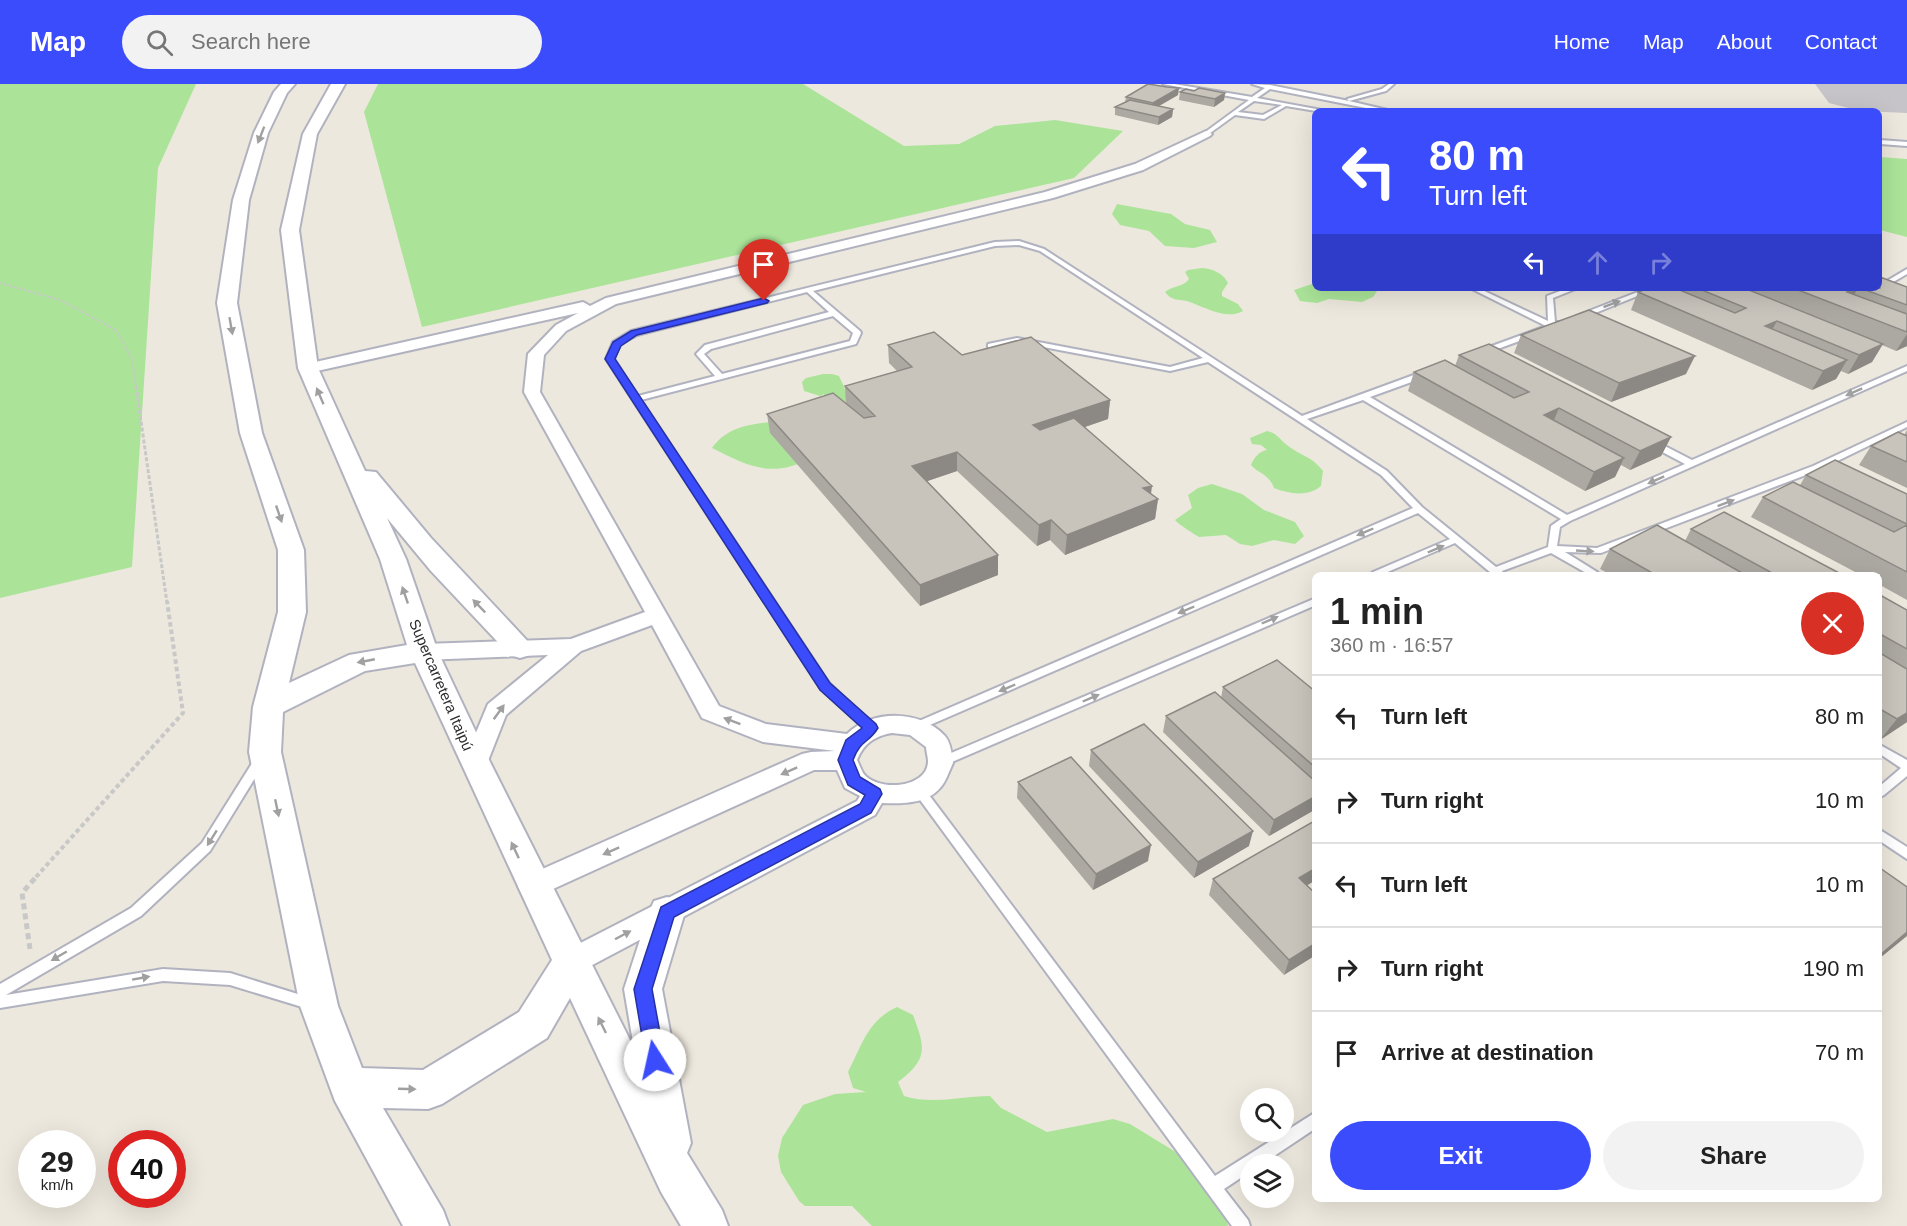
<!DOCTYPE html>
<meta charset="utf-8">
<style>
body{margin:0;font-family:Arial,sans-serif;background:#f2f2f2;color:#222;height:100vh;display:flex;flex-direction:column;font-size:22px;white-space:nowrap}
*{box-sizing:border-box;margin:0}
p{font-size:20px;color:#767676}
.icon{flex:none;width:33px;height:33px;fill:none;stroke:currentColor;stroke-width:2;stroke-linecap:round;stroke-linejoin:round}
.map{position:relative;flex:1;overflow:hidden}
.sheet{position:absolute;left:1312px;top:488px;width:570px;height:630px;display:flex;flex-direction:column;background:#fff;border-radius:9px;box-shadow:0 6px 24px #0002}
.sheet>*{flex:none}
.banner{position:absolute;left:1312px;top:24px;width:570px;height:183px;border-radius:9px;box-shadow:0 6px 24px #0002;background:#3b4cfc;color:#fff;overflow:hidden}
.buttons{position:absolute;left:1240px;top:1004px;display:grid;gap:12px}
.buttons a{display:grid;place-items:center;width:54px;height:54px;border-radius:50%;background:#fff;box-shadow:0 6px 24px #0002;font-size:30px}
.speed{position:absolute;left:18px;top:1046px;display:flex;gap:12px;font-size:30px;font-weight:700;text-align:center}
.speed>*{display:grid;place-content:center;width:78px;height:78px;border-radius:50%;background:#fff;box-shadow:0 6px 24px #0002;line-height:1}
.speed small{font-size:15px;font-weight:400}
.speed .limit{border:9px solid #d22;background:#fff;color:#111}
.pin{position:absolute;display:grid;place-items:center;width:51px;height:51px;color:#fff;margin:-62px -26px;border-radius:50% 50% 50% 0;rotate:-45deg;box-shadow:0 0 6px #0007}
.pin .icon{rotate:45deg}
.me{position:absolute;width:66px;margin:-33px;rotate:350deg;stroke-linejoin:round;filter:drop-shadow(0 0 4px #0008)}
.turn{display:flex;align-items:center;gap:21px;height:126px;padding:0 18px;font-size:27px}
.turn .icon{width:78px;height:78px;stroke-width:2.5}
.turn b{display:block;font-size:42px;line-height:51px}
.lanes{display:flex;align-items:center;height:57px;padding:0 18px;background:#0003;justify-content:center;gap:30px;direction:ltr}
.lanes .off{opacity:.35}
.round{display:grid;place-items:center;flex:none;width:63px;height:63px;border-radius:32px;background:#f2f2f2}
.overview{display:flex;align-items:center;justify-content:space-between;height:102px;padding:0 18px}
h1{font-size:36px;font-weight:700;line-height:45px}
.button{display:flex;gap:12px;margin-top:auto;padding:12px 18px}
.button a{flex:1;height:69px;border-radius:36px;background:#3b4cfc;color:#fff;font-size:24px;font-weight:700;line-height:69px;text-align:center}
.button a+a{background:#f2f2f2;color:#222}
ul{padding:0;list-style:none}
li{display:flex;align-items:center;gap:18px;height:84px;padding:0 18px;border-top:2px solid #e0e0e0}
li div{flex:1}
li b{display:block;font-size:22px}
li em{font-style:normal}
header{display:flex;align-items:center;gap:36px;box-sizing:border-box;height:84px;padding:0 30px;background:#3b4cfc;color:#fff}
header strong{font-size:28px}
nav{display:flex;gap:33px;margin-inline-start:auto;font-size:21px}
.search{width:420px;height:54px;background:#f2f2f2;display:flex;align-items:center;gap:15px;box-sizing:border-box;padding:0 21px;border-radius:33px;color:#767676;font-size:22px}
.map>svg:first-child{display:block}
.green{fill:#abe499}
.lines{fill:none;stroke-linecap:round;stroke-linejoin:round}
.runway{fill:#c6c4c9;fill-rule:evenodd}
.service-casing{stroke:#b1b2bf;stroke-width:4}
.minor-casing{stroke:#b1b2bf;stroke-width:4}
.tertiary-casing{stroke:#b1b2bf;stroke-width:4}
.path-far3{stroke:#c8c8c8;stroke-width:2;stroke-dasharray:2 1.5;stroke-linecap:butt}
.path-far2{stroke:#c8c8c8;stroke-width:3;stroke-dasharray:4 2;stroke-linecap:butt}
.path-far1{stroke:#c8c8c8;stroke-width:4;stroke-dasharray:4.5 3;stroke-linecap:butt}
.path{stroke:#c8c8c8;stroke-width:5;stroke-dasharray:6 4;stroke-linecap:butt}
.service{fill:#fff;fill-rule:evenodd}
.minor{fill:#fff;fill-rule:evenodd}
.tertiary{fill:#fff;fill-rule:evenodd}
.wall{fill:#aca9a2}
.shaded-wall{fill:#8c8984}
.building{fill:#c8c4bc;stroke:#8c8984;stroke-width:1.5}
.oneway{fill:#a0a0a0}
.route{fill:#3b4cfc;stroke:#2631a4;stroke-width:1.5}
.labels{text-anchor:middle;stroke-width:5;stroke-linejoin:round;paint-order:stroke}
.street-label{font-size:15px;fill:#2b2b2b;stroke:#fff}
</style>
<header>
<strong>Map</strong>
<div class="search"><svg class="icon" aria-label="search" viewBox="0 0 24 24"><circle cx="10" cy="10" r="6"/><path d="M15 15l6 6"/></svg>Search here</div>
<nav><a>Home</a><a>Map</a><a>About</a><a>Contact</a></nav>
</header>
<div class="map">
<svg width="1907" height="1142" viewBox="0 0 1907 1142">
<rect width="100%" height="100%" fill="#ede8dd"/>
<path class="green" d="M0,0H196L158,84L132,483L0,514Z
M378,0H803L904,62L959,60L995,42L1055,36L1123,47L1074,94L422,243L364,28Z
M1880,73L1907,75V153L1880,146Z
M1117,120L1171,130L1185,140L1210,146L1217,158L1194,164L1165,162L1149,147L1120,141L1112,130Z
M1202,184C1213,185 1223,189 1228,199L1222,208V212L1238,220L1243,227C1226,237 1203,222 1187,217C1177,215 1172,217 1165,208C1172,202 1184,203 1189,195L1185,188L1188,186Z
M1315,199L1316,204H1379L1373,213L1362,218L1329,215L1317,219L1300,217L1294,206Z
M823,290H832L839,292L845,305L864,296L872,295L877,330L825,315L824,310L820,312L804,307L802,298L806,294Z
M771,338L811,374C772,395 748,382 712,364C726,344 748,340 771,338Z
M1267,347C1277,349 1279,355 1287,361C1299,371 1312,372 1323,387L1321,402C1308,413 1289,410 1274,404C1269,390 1259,390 1251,381C1254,373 1260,367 1267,366L1261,361L1252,360L1250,354Z
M1212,400L1242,410L1264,426L1295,438L1304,452L1295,460L1274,456L1252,462L1240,460L1226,451L1199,453C1194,450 1178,440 1175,436L1192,424L1188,411L1198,404Z
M897,923L913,931C925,963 929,975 898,998L904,1012C934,1021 960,1012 990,1012L1001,1024L1047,1048L1113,1035L1130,1040L1179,1070L1226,1134L1228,1142H872L852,1122H805L799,1117L781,1088L778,1072L782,1054L803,1021L835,1010L866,1008L853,1004L848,988C862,961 868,936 897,923Z"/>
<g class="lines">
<path class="runway" d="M1815,0H1907V29L1860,27L1829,19Z"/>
<g class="service-casing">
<path id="service" d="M1163,0H1174L1252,13L1265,4L1252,0L1270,1L1349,17L1347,15L1382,5L1389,0H1394L1386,7L1349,17L1392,27H1381L1270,5L1257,14L1327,27H1316L1286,22L1264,35L1235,31L1206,52L1204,49L1249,16ZM1254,17L1282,21L1263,31L1238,28Z
M1880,56L1907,58V62L1880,60Z
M1019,157L1044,165L1302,332L1422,288H1428V292L1370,313L1567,431L1685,380L1651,362V358H1657L1692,376L1907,282V287L1570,437L1560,443L1557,462L1597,464L1813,382L1907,338V343L1819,386L1601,469L1565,468L1597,488L1599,490H1588L1551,469L1502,487L1504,490L1491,489L1455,459L1383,490H1371L1373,488L1450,455L1418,429L916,647L912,646L910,643L912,640L1413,424L1381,391L1208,278L1170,287L1017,258L988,264V260L1017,254L1170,283L1203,274L1040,167L1019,161L995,162L813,207L860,247L861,249L856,260L641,316L829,599L877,644L875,647H867L821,605L606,275L613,258L631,247L995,158ZM807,208L829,228L705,261L696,270L715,292L638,312L614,275L619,261L637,251ZM833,232L853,249L850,257L722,290L704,270L711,265ZM1363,316L1561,435L1551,442L1548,463L1496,483L1422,423L1387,387L1307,335Z
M1907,185V190L1881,205L1876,204H1880V201Z
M1470,204H1478L1548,237L1547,212L1568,204H1578L1553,214L1555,238H1560V242L1484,270L1480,268L1481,266L1546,242Z
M1648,204H1657L1583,234L1576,232Z
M1316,514V521L945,681H937L935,678L937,675Z
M1880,661L1907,676V692L1884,711L1880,713V702L1901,684L1880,670Z
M260,672L264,673L266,676L210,767L141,832L6,911L163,885L230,889L317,916L319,920L317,924L312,926L230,901L163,897L0,924V900L131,824L202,759L256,673Z
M919,701L923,703L1215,1092L1316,1028V1044L1262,1080H1251V1087L1224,1105L1248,1136L1250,1142H1232L915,709L913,706L915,703Z
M1880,746L1907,763V775L1880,757Z"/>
</g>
<g class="minor-casing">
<path id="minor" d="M1206,47L1212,50L1210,52L1143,86L1053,114L616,220L566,247L544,271L540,308L719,622L766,640L847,650C872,625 921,626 945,652C951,659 952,671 953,679C949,687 946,698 940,704C927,720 901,720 882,719L875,731L581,887L571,891L561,887L556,878L561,869L857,717L860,712L845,704L837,686H814L542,810L532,813L522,810L518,802L522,794L802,670L811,668L835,667L763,658L702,634L652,541L581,567L506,631L484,687L475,689L466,687L463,680L488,620L548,571L424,576L416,573L413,568L416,563L424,560L571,555L645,528L524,308L528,270L556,241L578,229L308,289L300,284L302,281L583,218L590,222L606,214L1045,108L1135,80ZM892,649L910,651L926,663C926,667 928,673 928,677C928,705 876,708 863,689C861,685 859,680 857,676C864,659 875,652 892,649Z"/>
</g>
<g class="tertiary-casing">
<path id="tertiary" d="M281,0H295L287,9L268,49L249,116L237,219L262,349L304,466L306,528L289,599L349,571L407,561L380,475L298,284L281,146L303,50L331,0H345L317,50L299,146L318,284L365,387L376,388L431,454L534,564L530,571L520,574L510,571L431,487L387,434L406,475L438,568L491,680L634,964L624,905L649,828L654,817L667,813L680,817L685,828L662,905L691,1059L687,1069L722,1126L728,1142H681L661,1108L570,914L547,954L442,1020L428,1025L383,1024L443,1126L449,1142H403L335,1017L300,922L249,668L253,623L278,528V466L240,349L217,219L233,116L254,49L274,8ZM415,579L552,876L519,928L423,986L362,984L338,922L281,668L283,628L365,587Z"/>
</g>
<path class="path-far3" d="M0,199L60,216L116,246L132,275L136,303"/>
<path class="path-far2" d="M136,302L167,519"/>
<path class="path-far1" d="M36,793L183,629L167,517"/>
<path class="path" d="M30,865L22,809L37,792"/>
<use href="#service" class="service"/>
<use href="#minor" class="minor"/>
<use href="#tertiary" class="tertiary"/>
</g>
<path class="wall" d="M1194,7L1225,9L1224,16L1214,23L1179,16L1180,8Z
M1178,11L1159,22L1173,25L1172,33L1158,41L1115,31V23L1125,18L1126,13Z
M1907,203V262L1896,267L1882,261L1872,278L1848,290L1841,287L1836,295L1812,306L1631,226L1638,208L1649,204Z
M1513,204H1529L1520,207Z
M1521,251L1686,290L1611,318L1514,269Z
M888,261L962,271L1110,316L1108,335L1085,343L1151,410L1158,415L1155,435L1065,471L1050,456L1037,462L957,387L927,397L998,471V491L920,522L770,349L767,330L846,320L845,302L897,287L889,279Z
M1459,271L1671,353L1661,372L1630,386L1621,381L1615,393L1585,407L1408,307L1414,288L1455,282Z
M1907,346V404L1859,381L1871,362L1904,351Z
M1806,391L1907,410V516L1880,501V490H1859L1751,433L1763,413L1800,401Z
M1691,445L1841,490H1609L1600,485L1610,465L1685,457Z
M1880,511L1907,526V638L1880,656Z
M1223,603L1316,608V725L1269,752L1163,648L1166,632L1221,614Z
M1091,666L1249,762L1194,794L1089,682Z
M1018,698L1148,777L1093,806L1017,714Z
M1213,795L1307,801L1316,810L1284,891L1209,811Z"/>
<path class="shaded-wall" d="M1179,4L1178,11L1152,26L1153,19Z
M1225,9L1224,16L1214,23L1215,15Z
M1173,25L1172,33L1158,41L1159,33Z
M1521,204H1529L1520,207Z
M1856,204H1858L1848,221L1847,208Z
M1777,237L1767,255L1765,242Z
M1907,250V262L1896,267Z
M1883,260L1872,278L1848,290L1859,271Z
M1695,272L1686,290L1611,318L1619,299Z
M1847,276L1836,295L1812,306L1823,287Z
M1110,316L1108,335L1032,361L1033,341Z
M1559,324L1551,343L1544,331Z
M1671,353L1661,372L1630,386L1640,367Z
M957,368V387L913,402L912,382Z
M1624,374L1615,393L1585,407L1594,388Z
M1152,402L1150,418L1158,415L1155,435L1065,471L1067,451L1143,404Z
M1051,436L1050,456L1037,462L1039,441Z
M998,471V491L920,522V501Z
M1907,629V638L1880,656L1897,635Z
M1316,712V725L1269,752L1274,736Z
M1253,747L1249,762L1194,794L1198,778Z
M1151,761L1148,777L1093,806L1096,790Z
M1316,784V796L1293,810L1299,794Z
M1907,848V852L1880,874V871Z
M1316,859V871L1284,891L1289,876Z"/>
<path class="building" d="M1148,0L1167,3L1179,4L1153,19L1126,13Z
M1199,4L1225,9L1215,15L1180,8L1186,5L1194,7Z
M1130,16L1173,25L1159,33L1115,23Z
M1880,193L1907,203V221L1860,204H1880Z
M1649,204H1675L1735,229L1746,224L1697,204H1744L1883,260L1859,271L1777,237L1765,242L1847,276L1823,287L1638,208Z
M1793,204H1856L1847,208L1907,230V248Z
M1589,226L1695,272L1619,299L1521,251Z
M934,248L962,271L1031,253L1110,316L1033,341L1040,346L1074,334L1152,402L1143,404L1158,415L1067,451L1051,436L1039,441L957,368L912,382L998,471L920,501L767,330L833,309L864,334L875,332L845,302L912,283L888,261Z
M1489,260L1671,353L1640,367L1559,324L1544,331L1624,374L1594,388L1414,288L1445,276L1514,314L1529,308L1459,271Z
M1898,348L1907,352V378L1871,362Z
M1835,376L1907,410V440L1806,391Z
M1793,398L1894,448L1907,441V488L1763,413Z
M1724,428L1841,490H1774L1691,445Z
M1657,441L1744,490H1654L1610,465Z
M1880,511L1907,526V565L1880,550Z
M1880,569L1907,585V629L1897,635L1880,625Z
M1277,576L1316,608V684L1223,603Z
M1215,608L1316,698V712L1274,736L1166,632Z
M1144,640L1253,747L1198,778L1091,666Z
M1071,673L1151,761L1096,790L1018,698Z
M1316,736V784L1299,794L1316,810V859L1289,876L1213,795Z
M1880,784L1907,803V848L1880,871Z"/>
<defs><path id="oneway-solid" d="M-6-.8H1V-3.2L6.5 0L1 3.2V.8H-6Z" transform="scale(1.5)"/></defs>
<g class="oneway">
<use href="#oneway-solid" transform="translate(261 51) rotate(111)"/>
<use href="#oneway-solid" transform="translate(1612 220) rotate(-20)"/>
<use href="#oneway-solid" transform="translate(231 242) rotate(80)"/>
<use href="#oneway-solid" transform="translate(1854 308) rotate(156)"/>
<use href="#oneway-solid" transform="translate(320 312) rotate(-113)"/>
<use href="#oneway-solid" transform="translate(1656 396) rotate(156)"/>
<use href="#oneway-solid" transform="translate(1726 419) rotate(-21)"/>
<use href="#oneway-solid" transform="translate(279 430) rotate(71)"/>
<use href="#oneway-solid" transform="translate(1365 448) rotate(157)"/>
<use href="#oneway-solid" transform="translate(1436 465) rotate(-23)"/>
<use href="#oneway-solid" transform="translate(1585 467) rotate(3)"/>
<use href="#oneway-solid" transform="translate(405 511) rotate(-109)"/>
<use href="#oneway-solid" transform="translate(479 522) rotate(-134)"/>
<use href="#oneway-solid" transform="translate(1186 526) rotate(157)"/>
<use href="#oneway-solid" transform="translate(1270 536) rotate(-23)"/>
<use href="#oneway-solid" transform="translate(366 577) rotate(169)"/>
<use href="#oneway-solid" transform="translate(1007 604) rotate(157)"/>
<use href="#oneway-solid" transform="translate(1091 614) rotate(-23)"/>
<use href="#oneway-solid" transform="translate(499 628) rotate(-54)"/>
<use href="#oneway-solid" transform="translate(732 637) rotate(-159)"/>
<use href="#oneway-solid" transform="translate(789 687) rotate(156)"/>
<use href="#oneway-solid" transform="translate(277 724) rotate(78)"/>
<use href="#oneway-solid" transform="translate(212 754) rotate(122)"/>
<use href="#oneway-solid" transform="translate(515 766) rotate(-115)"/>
<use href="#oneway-solid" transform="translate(611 767) rotate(156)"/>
<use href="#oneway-solid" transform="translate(623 851) rotate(-28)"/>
<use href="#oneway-solid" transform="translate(59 872) rotate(150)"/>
<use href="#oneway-solid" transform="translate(141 894) rotate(-10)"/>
<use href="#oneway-solid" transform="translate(602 941) rotate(-116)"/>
<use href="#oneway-solid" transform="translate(407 1005) rotate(2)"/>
</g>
<path class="route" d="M764,214L769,217L767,219L637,251L621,262L615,275L830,599L876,640L878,644C869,659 860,656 853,676L860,693L880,705L882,710L871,729L674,833L652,905L665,976L662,982L655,985L649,982L646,976L634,905L661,823L860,720L865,711L848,701L838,676L846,656L862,644L820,606L605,275L613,258L631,247Z"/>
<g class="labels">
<g class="street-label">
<text transform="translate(441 601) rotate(67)" y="5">Supercarretera Itaipú</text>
</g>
</g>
</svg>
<div class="buttons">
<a><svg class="icon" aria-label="search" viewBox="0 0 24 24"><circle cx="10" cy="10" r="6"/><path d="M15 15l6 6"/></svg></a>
<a><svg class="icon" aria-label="layers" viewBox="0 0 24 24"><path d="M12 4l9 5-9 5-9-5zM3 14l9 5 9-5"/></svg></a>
</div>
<div class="speed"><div>29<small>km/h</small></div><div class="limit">40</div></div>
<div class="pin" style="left:764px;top:217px;background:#d93025"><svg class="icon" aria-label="arrive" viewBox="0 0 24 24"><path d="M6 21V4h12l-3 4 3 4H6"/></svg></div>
<svg class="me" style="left:655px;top:976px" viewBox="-20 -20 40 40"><circle r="19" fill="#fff"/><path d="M0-13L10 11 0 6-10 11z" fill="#3b4cfc"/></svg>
<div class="banner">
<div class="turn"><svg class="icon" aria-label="left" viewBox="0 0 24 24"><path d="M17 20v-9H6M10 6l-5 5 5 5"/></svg><div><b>80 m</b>Turn left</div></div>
<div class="lanes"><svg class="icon" aria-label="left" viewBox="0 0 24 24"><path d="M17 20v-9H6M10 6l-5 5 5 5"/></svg><svg class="icon off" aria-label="ahead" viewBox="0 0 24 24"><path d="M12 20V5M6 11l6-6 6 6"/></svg><svg class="icon off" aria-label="right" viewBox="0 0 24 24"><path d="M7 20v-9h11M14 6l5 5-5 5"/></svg></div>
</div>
<section class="sheet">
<div class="overview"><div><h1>1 min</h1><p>360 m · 16:57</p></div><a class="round" style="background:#d93025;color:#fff"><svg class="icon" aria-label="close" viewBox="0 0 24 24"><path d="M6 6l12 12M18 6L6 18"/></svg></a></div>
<ul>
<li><svg class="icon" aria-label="left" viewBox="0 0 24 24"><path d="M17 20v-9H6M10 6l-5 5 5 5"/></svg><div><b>Turn left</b></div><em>80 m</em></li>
<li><svg class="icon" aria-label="right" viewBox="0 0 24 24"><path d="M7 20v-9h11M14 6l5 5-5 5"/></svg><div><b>Turn right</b></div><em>10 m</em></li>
<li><svg class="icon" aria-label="left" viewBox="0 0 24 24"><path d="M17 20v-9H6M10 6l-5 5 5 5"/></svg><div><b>Turn left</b></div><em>10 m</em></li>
<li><svg class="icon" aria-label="right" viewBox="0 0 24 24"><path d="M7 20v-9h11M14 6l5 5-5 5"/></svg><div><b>Turn right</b></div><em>190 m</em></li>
<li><svg class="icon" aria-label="arrive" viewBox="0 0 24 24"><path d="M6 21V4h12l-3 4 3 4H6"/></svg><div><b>Arrive at destination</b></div><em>70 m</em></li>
</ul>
<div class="button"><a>Exit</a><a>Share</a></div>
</section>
</div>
